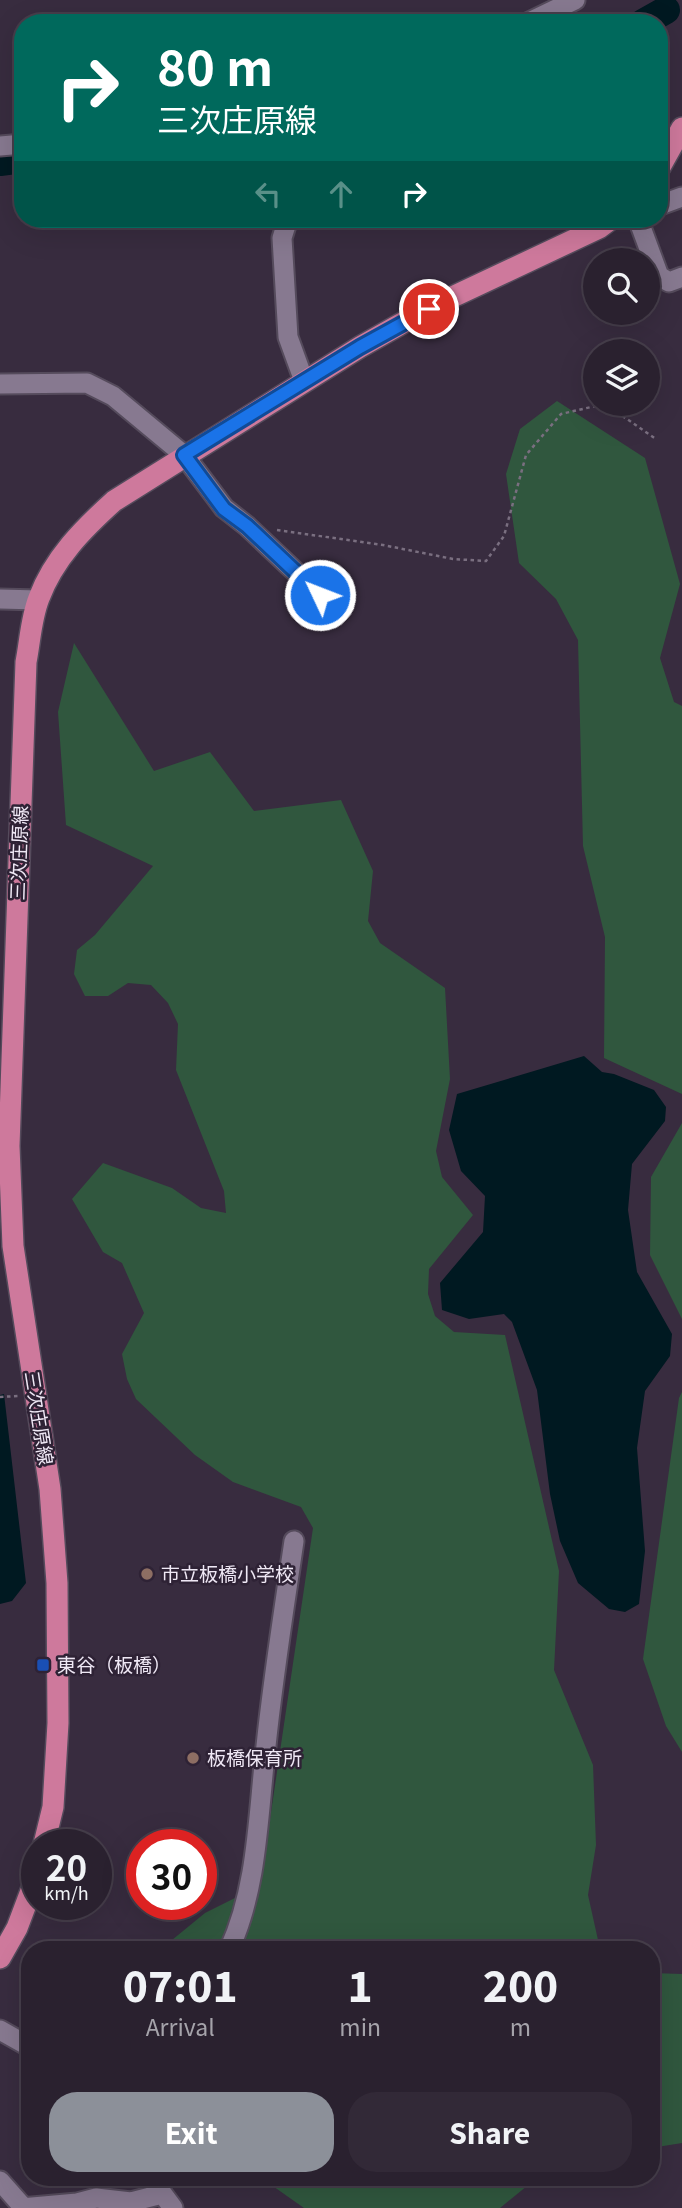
<!DOCTYPE html>
<meta charset="utf-8">
<style>
body{margin:0;font-family:Georgia,"Noto Sans JP",serif;background:#322937;color:#f1f3f6;height:100vh;display:flex;flex-direction:column;font-size:26px;white-space:nowrap}
*{box-sizing:border-box;margin:0}
p{font-size:23px;color:#a5a3aa}
.icon{flex:none;width:38px;height:38px;fill:none;stroke:currentColor;stroke-width:2;stroke-linecap:round;stroke-linejoin:round}
.map{position:relative;flex:1;overflow:hidden}
.sheet{position:absolute;left:21px;top:1941px;width:639px;height:245px;display:flex;flex-direction:column;background:#2a212f;border-radius:28px;box-shadow:0 7px 28px #0002,0 0 0 2px #463e4b}
.sheet>*{flex:none}
.guide{position:absolute;left:14px;top:14px;width:654px;height:214px;border-radius:28px;box-shadow:0 7px 28px #0002,0 0 0 2px #463e4b;background:#00695c;color:#fff;overflow:hidden}
.tools{position:absolute;left:583px;top:248px;display:grid;gap:14px}
.tools a{display:grid;place-items:center;width:77px;height:77px;border-radius:50%;background:#2a212f;box-shadow:0 7px 28px #0002,0 0 0 2px #463e4b;font-size:35px}
.speed{position:absolute;left:21px;top:1829px;display:flex;gap:14px;font-size:35px;font-weight:700;text-align:center}
.speed>*{display:grid;place-content:center;width:91px;height:91px;border-radius:50%;background:#2a212f;box-shadow:0 7px 28px #0002,0 0 0 2px #463e4b;line-height:1}
.speed small{font-size:18px;font-weight:400}
.speed .limit{border:10px solid #d22;background:#fff;color:#111}
.pin{position:absolute;display:grid;place-items:center;width:60px;height:60px;color:#fff;margin:-30px;border:4px solid #fff;border-radius:50%;box-shadow:0 2px 7px #0007}
.me{position:absolute;width:77px;margin:-38px;rotate:313deg;stroke-linejoin:round;filter:drop-shadow(0 0 5px #0008)}
.turn{display:flex;align-items:center;gap:24px;height:147px;padding:0 28px;font-size:32px}
.turn .icon{width:91px;height:91px;stroke-width:2.5}
.turn b{display:block;font-size:49px;line-height:60px}
.lanes{display:flex;align-items:center;height:66px;padding:0 28px;background:#0003;justify-content:center;gap:35px;direction:ltr}
.lanes .off{opacity:.35}
.eta{display:flex;justify-content:space-evenly;align-items:center;height:119px;text-align:center}
.eta b{font-size:42px;font-weight:800;line-height:49px}
.action{display:flex;gap:14px;margin-top:auto;padding:14px 28px}
.action a{flex:1;height:80px;border-radius:28px;background:#8c9099;color:#fff;font-size:28px;font-weight:800;line-height:80px;text-align:center}
.action a+a{background:#322937;color:#f1f3f6}
.map>svg:first-child{display:block}
.green{fill:#30573e}
.water{fill:#001921}
.lines{fill:none;stroke-linecap:round;stroke-linejoin:round}
.river{stroke:#001921;stroke-width:28}
.minor-casing{stroke:#554b5c;stroke-width:23}
.major-casing{stroke:#554b5c;stroke-width:24}
.path{stroke:#7a6f80;stroke-width:2.5;stroke-dasharray:3.5 3.5;stroke-linecap:butt}
.minor{stroke:#877990;stroke-width:19}
.major{stroke:#ce799c;stroke-width:21}
.route-casing{stroke:#114b97;stroke-width:18}
.route{stroke:#1a73e8;stroke-width:12}
.education-dot{fill:#8d6e63;stroke:#2e2235;stroke-width:2.5}
.transit-dot{fill:#1a4fb4;stroke:#2e2235;stroke-width:2.5}
.labels{text-anchor:middle;stroke-width:5;stroke-linejoin:round;paint-order:stroke}
.street-label{font-size:19px;fill:#efe8f5;stroke:#2e2235}
.poi-label{font-size:19px;fill:#efe8f5;stroke:#2e2235;text-anchor:start}
</style>
<div class="map">
<svg width="682" height="2208" viewBox="0 0 682 2208">
<rect width="100%" height="100%" fill="#382c3f"/>
<path class="green" d="M557,401L645,458L680,584L660,658L674,702L682,706V1094L604,1058L605,937L583,846L578,640L556,599L519,563L506,474L520,429Z
M74,643L154,771L210,752L254,811L341,800L373,871L368,921L380,943L445,988L450,1079L436,1151L442,1177L473,1215L429,1269L428,1294L435,1316L454,1332L505,1335L559,1571L554,1670L593,1765L596,1845L588,1895L600,1949H161L205,1913L249,1891L265,1853L313,1528L301,1507L233,1482L195,1455L136,1399L127,1379L122,1354L144,1313L122,1263L103,1252L72,1199L103,1163L172,1188L201,1208L226,1213L224,1191L176,1070L178,1024L168,1003L151,985L128,983L108,996H85L74,974L77,950L95,935L153,866L66,825L58,712Z
M682,1123V1319L650,1255L651,1177Z
M682,1392V1752L666,1726L643,1659L679,1398Z
M651,1973L682,1974V2143L651,2148Z
M260,2177H538L500,2208H304Z"/>
<path class="water" d="M584,1056L602,1072L614,1074L654,1090L666,1107L665,1121L632,1164L628,1210L637,1272L672,1334L670,1356L645,1391L637,1448L645,1551L639,1604L625,1612L609,1609L578,1583L560,1541L550,1494L537,1390L512,1322L504,1314L469,1319L442,1310L440,1283L483,1232L485,1196L461,1171L449,1130L457,1094Z
M4,1394L26,1583L12,1601L0,1604V1395Z"/>
<g class="lines">
<path class="river" d="M643,23L666,10
M0,162L23,159"/>
<g class="minor-casing">
<path id="minor" d="M527,23L575,0
M0,146L23,144
M660,205L682,197
M288,219L282,238L288,337L304,381
M638,219L659,276L669,282L682,277
M0,384L87,383L113,396L184,455L224,508L247,526L320,595
M0,599L38,600
M229,1950C258,1887 258,1814 266,1746C273,1678 284,1609 294,1541
M0,2030L30,2047
M150,2177L173,2208
M0,2181L23,2207
M21,2208L77,2203L96,2198L131,2202L162,2194"/>
</g>
<g class="major-casing">
<path id="major" d="M660,167L682,128
M44,1844L53,1807L58,1723L57,1583L50,1489L13,1246L9,1146L26,662C30,642 31,618 39,598C54,558 83,529 114,501L360,347L429,308L599,228L611,219
M0,1958L17,1928L37,1875"/>
</g>
<path class="path" d="M605,404L656,439
M277,530L383,545L453,559L486,561L504,536L526,455L561,414L604,404
M0,1397L18,1396"/>
<use href="#minor" class="minor"/>
<use href="#major" class="major"/>
</g>
<g class="lines">
<g class="route-casing">
<path id="route" d="M320,595L247,526L224,509L184,455L360,347L429,309"/>
</g>
<use href="#route" class="route"/>
</g>
<g class="education-dot">
<circle cx="147" cy="1574" r="7"/>
<circle cx="193" cy="1758" r="7"/>
</g>
<rect class="transit-dot" x="36" y="1658" width="14" height="14" rx="3.5"/>
<g class="labels">
<g class="street-label">
<text transform="translate(19 853) rotate(-88)" y="7">三次庄原線</text>
<text transform="translate(39 1418) rotate(81)" y="7">三次庄原線</text>
</g>
<g class="poi-label">
<text x="161" y="1581">市立板橋小学校</text>
<text x="57" y="1672">東谷（板橋）</text>
<text x="207" y="1765">板橋保育所</text>
</g>
</g>
</svg>
<div class="tools">
<a><svg class="icon" aria-label="search" viewBox="0 0 24 24"><circle cx="10" cy="10" r="6"/><path d="M15 15l6 6"/></svg></a>
<a><svg class="icon" aria-label="layers" viewBox="0 0 24 24"><path d="M12 4l9 5-9 5-9-5zM3 14l9 5 9-5"/></svg></a>
</div>
<div class="speed"><div>20<small>km/h</small></div><div class="limit">30</div></div>
<div class="pin" style="left:429px;top:309px;background:#d93025"><svg class="icon" aria-label="arrive" viewBox="0 0 24 24"><path d="M6 21V4h12l-3 4 3 4H6"/></svg></div>
<svg class="me" style="left:320px;top:595px" viewBox="-20 -20 40 40"><circle r="17" fill="#1a73e8" stroke="#fff" stroke-width="3"/><path d="M0-11L8 9 0 5-8 9z" fill="#fff"/></svg>
<div class="guide">
<div class="turn"><svg class="icon" aria-label="right" viewBox="0 0 24 24"><path d="M7 20v-9h11M14 6l5 5-5 5"/></svg><div><b>80 m</b>三次庄原線</div></div>
<div class="lanes"><svg class="icon off" aria-label="left" viewBox="0 0 24 24"><path d="M17 20v-9H6M10 6l-5 5 5 5"/></svg><svg class="icon off" aria-label="ahead" viewBox="0 0 24 24"><path d="M12 20V5M6 11l6-6 6 6"/></svg><svg class="icon" aria-label="right" viewBox="0 0 24 24"><path d="M7 20v-9h11M14 6l5 5-5 5"/></svg></div>
</div>
<section class="sheet">
<div class="eta">
<div><b>07:01</b><p>Arrival</p></div>
<div><b>1</b><p>min</p></div>
<div><b>200</b><p>m</p></div>
</div>
<div class="action"><a>Exit</a><a>Share</a></div>
</section>
</div>
